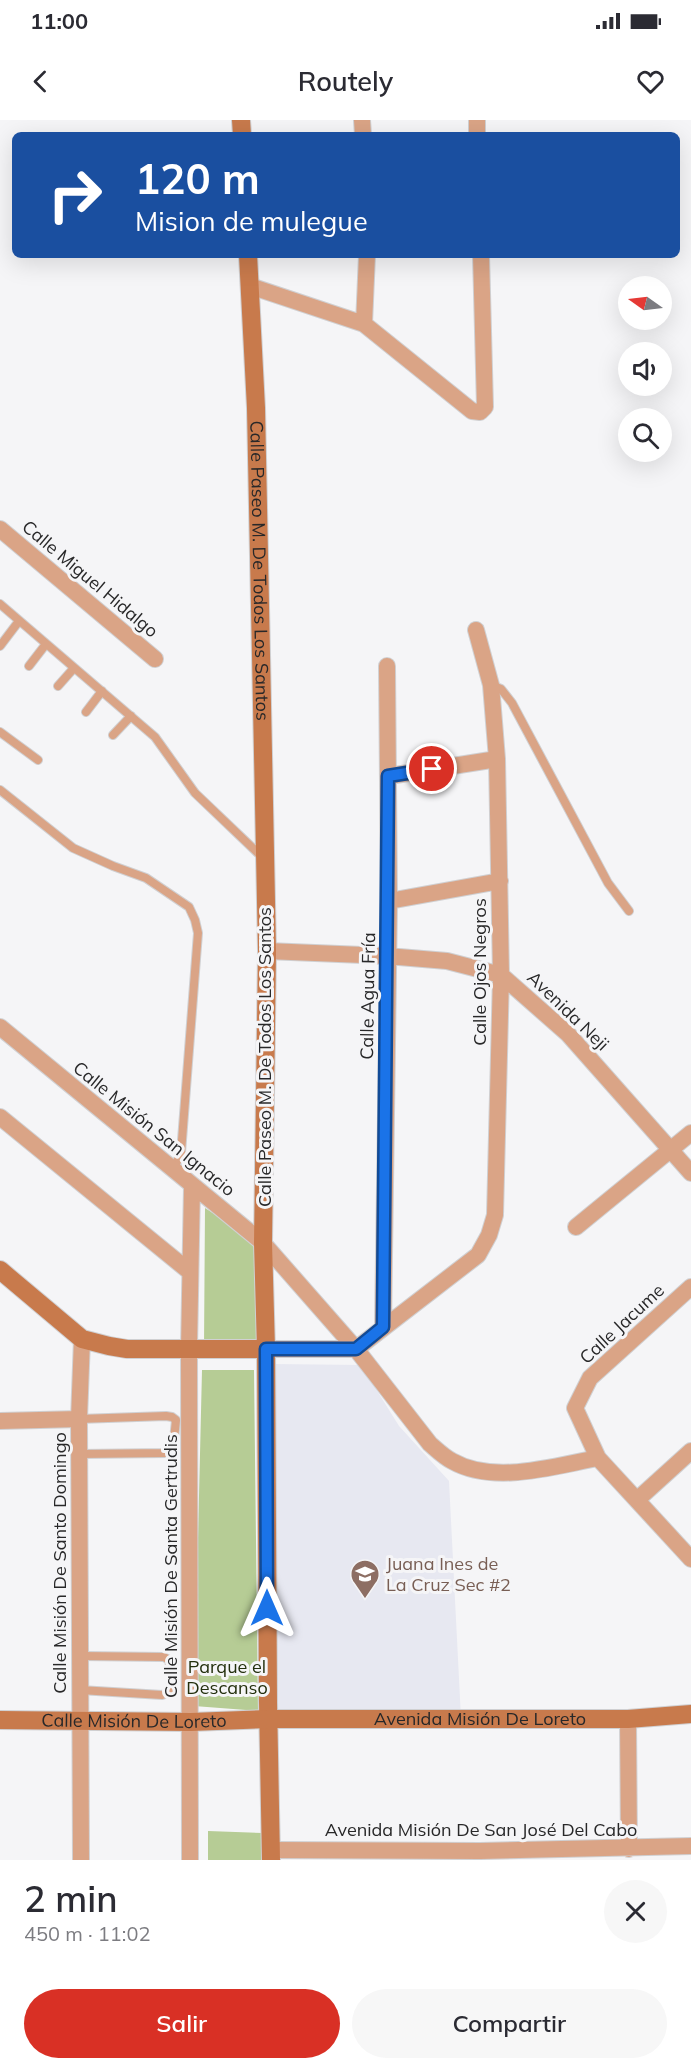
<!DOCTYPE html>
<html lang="es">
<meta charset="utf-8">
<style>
body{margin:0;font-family:Mulish,sans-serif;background:#f7f7f7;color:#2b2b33;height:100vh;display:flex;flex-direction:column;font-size:22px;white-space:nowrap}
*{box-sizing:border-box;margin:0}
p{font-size:20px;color:#7c7c81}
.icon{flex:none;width:33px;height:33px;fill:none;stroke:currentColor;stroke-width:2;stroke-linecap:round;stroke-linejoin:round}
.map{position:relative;height:1740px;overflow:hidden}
.drawer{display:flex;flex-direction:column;background:#fff;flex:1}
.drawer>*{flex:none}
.hud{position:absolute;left:12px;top:12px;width:668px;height:126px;border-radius:9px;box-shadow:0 6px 24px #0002;background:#1a4fa0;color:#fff;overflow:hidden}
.needle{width:39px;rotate:284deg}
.buttons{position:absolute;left:618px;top:156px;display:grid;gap:12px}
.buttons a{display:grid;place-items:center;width:54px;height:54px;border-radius:50%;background:#fff;box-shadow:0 6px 24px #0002;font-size:30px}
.pin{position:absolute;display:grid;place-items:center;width:51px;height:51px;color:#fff;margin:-26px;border:3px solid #fff;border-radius:50%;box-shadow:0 2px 6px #0007}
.me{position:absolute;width:66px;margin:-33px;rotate:0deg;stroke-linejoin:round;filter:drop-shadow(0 0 4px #0008)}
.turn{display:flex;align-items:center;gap:21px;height:126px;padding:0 24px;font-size:27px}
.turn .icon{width:78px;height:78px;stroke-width:2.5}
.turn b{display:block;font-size:42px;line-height:51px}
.round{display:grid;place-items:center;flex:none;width:63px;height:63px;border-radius:32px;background:#f7f7f7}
.summary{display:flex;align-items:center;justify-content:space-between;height:102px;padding:0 24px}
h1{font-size:36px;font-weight:600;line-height:45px}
.cta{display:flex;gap:12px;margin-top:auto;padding:12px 24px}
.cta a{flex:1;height:69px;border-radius:36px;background:#d93025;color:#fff;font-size:24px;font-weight:600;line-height:69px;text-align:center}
.cta a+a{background:#f7f7f7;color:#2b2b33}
.status{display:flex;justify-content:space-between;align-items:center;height:42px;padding:0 30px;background:#fff;direction:ltr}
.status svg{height:16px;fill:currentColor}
header{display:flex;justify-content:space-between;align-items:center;height:78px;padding:0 24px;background:#fff;font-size:27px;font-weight:600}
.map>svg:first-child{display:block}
.built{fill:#e7e8f1}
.green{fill:#b6cc95}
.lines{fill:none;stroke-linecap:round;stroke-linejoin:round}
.lane-casing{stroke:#d0d0d2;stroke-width:10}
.street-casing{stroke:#d0d0d2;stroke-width:18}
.secondary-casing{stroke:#d0d0d2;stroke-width:20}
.lane{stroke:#daa486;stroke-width:8}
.street{stroke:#daa486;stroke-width:16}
.secondary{stroke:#c87a4c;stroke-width:18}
.route-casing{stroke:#114b97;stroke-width:15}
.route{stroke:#1a73e8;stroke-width:10}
.labels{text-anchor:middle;stroke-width:6;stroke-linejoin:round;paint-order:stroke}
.street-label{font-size:18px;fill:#282829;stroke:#f5f5f7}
.education-label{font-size:18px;fill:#785e54;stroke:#f5f5f7;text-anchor:start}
.park-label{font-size:18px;fill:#232f0d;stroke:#f5f5f7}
</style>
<div class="status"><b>11:00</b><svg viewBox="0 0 49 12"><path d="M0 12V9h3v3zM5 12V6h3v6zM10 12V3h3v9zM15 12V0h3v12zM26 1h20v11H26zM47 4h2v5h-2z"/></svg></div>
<header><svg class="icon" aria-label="back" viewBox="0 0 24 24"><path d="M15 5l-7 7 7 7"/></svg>Routely<svg class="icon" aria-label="heart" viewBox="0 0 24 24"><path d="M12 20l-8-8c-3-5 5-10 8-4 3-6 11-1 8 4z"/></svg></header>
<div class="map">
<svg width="691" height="1740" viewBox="0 0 691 1740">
<rect width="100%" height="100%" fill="#f5f5f7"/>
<path class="built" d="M274,1244L361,1245L399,1306L449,1361L461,1598L275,1603Z"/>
<path class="green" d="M205,1088L255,1120L257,1231L204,1228Z
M202,1250H254L258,1591L194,1586Z
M208,1711L263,1713V1740H208Z"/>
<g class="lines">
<g class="lane-casing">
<path id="lane" d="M0,484L155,617L195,673L262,737
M0,526L19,501
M29,546L46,524
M491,565L501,569L512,583L608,763L629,791
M58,566L74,548
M86,592L102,571
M0,612L38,640
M113,615L131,596
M0,670L73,728L113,746L146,758L189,787L195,800L198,813L181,1033L173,1050
M79,1299L166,1296L172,1297L176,1300L173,1329L167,1333L79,1334
M80,1570L162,1575L168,1573C173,1565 171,1549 169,1540L164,1537L81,1536"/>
</g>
<g class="street-casing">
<path id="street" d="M362,0L363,15
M477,0V15
M250,166L364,204L472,291L480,292L485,287L481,135
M364,204L367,135
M0,409L155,539
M389,656L497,639
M389,781L500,761
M267,831L387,836L447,841L501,855L568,914L691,1053
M0,907L263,1123L356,1229L430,1324C437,1330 444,1337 452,1341C494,1365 554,1346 598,1338L691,1439
M0,997L190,1152
M576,1107L691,1013
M383,1207L389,781L387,546
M266,1229H356L478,1135L489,1115L495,1095L501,855L497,639L491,565L476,510
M0,1301L79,1299
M598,1338L575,1288L590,1258L691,1167
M638,1379L691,1331
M628,1599L629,1729
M271,1730L480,1731L691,1726
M81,1740L79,1299L82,1219
M190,1740L189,1229L192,1066"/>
</g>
<g class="secondary-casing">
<g id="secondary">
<path d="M241,0L242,15"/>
<path id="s1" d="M248,135L256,288L267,831L263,1123L266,1229L268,1582L271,1740"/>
<path d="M0,1150L82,1219L109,1226L127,1229H266"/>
<path id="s2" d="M0,1600L191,1602L268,1599H628L691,1594"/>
</g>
</g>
<use href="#lane" class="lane"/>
<use href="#street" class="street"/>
<use href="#secondary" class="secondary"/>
</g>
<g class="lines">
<g class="route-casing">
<path id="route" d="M267,1488L266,1229H356L383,1207L388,656L432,649"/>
</g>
<use href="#route" class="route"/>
</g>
<defs>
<g id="school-pin" transform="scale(1.5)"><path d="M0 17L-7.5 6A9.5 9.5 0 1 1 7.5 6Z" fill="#8d6e63" stroke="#f5f5f7"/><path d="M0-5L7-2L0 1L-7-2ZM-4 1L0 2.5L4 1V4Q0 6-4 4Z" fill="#fff"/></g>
</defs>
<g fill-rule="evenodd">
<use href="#school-pin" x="365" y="1454"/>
</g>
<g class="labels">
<g class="street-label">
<text dy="6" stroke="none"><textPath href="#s1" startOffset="316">Calle Paseo M. De Todos Los Santos</textPath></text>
<text transform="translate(90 459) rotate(40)" y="6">Calle Miguel Hidalgo</text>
<text transform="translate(480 852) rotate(-90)" y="6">Calle Ojos Negros</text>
<text transform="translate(368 876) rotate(-89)" y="6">Calle Agua Fría</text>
<text transform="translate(568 891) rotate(44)" y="6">Avenida Neji</text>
<text transform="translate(265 937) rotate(-90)" y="6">Calle Paseo M. De Todos Los Santos</text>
<text transform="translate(154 1009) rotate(39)" y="6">Calle Misión San Ignacio</text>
<text transform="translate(622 1204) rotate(-43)" y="6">Calle Jacume</text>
<text transform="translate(60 1443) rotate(-90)" y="6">Calle Misión De Santo Domingo</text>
<text transform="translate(171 1446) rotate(-90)" y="6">Calle Misión De Santa Gertrudis</text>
<text dy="6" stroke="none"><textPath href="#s2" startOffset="480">Avenida Misión De Loreto</textPath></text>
<text dy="6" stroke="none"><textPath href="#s2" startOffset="134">Calle Misión De Loreto</textPath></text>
<text x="481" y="1716">Avenida Misión De San José Del Cabo</text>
</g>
<g class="education-label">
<text x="386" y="1450">Juana Ines de<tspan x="386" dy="21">La Cruz Sec #2</tspan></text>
</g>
<g class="park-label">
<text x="227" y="1553">Parque el<tspan x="227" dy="21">Descanso</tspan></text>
</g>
</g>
</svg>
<div class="buttons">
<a><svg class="needle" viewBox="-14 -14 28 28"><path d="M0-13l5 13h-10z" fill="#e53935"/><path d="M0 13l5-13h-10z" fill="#7c7c81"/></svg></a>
<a><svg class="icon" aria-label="sound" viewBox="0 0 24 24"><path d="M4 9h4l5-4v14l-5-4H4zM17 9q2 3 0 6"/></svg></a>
<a><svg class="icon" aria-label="search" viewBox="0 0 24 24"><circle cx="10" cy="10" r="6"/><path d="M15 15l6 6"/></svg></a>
</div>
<div class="pin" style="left:432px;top:649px;background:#d93025"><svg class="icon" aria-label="arrive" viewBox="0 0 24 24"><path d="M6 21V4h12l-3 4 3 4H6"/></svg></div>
<svg class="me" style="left:267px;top:1488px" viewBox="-20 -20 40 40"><path d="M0-17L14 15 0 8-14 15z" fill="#1a73e8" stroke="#fff" stroke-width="4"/></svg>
<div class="hud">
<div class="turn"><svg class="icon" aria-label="right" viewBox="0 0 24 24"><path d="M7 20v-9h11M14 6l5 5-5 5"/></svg><div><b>120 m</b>Mision de mulegue</div></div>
</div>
</div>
<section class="drawer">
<div class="summary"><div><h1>2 min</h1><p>450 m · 11:02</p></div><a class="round"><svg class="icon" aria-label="close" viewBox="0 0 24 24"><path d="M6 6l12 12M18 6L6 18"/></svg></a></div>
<div class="cta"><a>Salir</a><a>Compartir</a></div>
</section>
